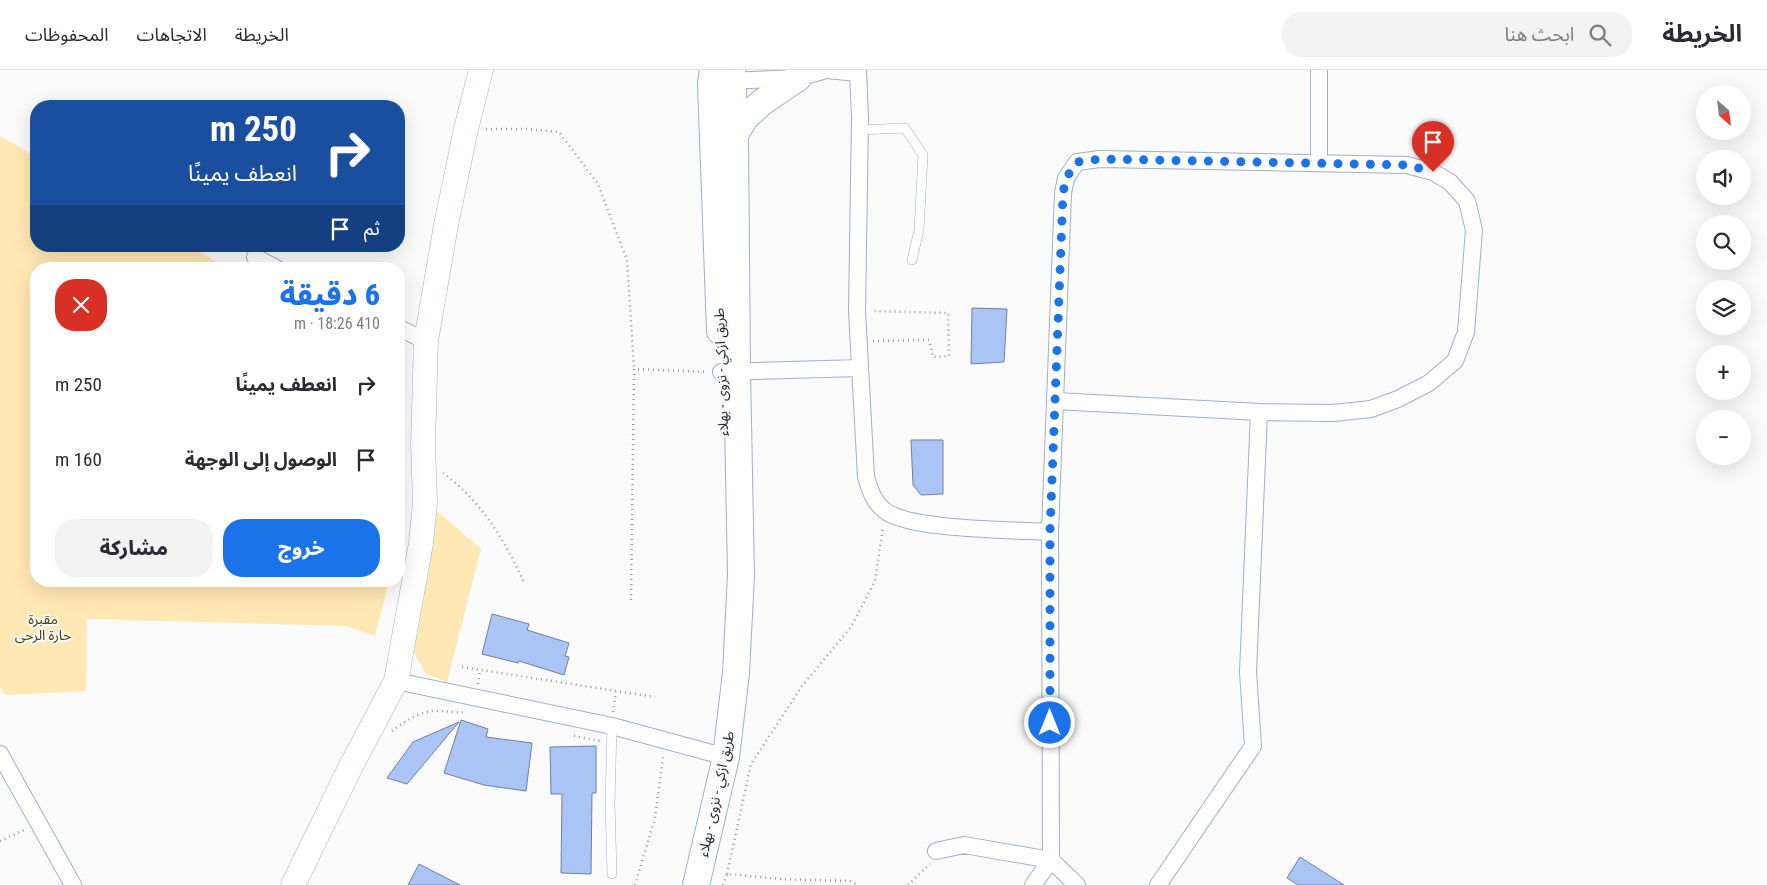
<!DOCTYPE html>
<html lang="ar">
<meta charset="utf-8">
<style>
body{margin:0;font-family:"Roboto Condensed","Noto Sans Arabic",sans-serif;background:#f2f2f3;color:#2b2b33;direction:rtl;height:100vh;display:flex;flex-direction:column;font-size:19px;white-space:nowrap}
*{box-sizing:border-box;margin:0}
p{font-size:16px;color:#7c7c81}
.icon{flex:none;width:28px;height:28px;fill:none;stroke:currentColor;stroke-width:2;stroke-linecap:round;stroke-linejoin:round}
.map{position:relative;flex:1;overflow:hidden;direction:ltr}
.panel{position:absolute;left:30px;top:192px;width:375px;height:325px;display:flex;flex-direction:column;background:#fff;border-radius:20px;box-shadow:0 5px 20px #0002;direction:rtl}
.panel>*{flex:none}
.hud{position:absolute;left:30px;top:30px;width:375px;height:152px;border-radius:20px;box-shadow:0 5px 20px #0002;direction:rtl;background:#1a4fa0;color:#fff;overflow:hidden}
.needle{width:32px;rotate:152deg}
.buttons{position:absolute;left:1696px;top:15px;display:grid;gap:10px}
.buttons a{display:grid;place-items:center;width:55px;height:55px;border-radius:50%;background:#fff;box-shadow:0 5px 20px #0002;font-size:25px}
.pin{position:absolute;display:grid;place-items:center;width:42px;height:42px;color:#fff;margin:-51px -21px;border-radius:50% 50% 50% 0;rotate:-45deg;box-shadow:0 0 5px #0007}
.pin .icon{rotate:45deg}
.me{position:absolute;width:55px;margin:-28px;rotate:0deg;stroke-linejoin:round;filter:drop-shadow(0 0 4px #0008)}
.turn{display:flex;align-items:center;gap:18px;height:105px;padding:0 25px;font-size:22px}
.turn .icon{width:65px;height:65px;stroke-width:2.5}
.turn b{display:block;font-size:35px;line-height:42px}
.then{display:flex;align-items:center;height:48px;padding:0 25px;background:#0003;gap:10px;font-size:19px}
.round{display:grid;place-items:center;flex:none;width:52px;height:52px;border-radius:20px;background:#f2f2f3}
.summary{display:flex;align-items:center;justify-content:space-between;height:85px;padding:0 25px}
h1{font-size:30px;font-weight:800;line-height:38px;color:#1a73e8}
.button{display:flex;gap:10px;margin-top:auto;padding:10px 25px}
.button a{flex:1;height:58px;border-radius:20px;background:#1a73e8;color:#fff;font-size:20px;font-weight:800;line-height:58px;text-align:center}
.button a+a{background:#f2f2f3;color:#2b2b33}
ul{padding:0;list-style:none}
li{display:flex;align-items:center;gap:15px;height:75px;padding:0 25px}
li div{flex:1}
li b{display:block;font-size:19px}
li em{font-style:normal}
header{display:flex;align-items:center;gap:30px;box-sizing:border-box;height:70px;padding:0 25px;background:#fff;border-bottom:1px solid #e1e1e2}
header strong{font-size:24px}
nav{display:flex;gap:28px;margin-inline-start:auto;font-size:18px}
.search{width:350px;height:45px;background:#f2f2f3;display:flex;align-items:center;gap:12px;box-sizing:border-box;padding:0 18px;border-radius:20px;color:#7c7c81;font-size:19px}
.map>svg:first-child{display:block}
.green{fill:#ffe8b4}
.building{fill:#aac5f5;stroke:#6f7f9a}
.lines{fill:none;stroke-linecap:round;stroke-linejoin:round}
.lane-casing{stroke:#9eafcc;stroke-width:10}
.street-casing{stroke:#9eafcc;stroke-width:18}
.secondary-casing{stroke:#9eafcc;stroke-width:25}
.primary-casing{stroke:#9eafcc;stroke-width:28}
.path{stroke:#96999e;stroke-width:2.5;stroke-dasharray:1 4;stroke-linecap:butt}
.lane{stroke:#fff;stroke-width:9}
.street{stroke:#fff;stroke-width:16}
.secondary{stroke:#fff;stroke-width:24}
.primary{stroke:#fff;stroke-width:26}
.route{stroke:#1a73e8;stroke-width:9;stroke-dasharray:0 16.2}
.labels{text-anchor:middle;stroke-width:4;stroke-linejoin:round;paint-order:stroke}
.street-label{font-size:14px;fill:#1e2430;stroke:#fafafa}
.park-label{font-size:14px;fill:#4e3a01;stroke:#fafafa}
</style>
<header>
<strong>الخريطة</strong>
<div class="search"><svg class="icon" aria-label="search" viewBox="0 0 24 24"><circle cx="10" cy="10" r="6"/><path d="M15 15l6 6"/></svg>ابحث هنا</div>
<nav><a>الخريطة</a><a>الاتجاهات</a><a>المحفوظات</a></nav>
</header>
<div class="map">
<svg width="1767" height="815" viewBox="0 0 1767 815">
<rect width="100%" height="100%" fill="#fafafa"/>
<path class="green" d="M0,66L36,87V176H190L228,199H36V511H389L375,566L346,556L87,549L86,621L5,625L0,618Z
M437,441L481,479L447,612L426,604L414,583Z"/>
<path class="building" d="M972,238L1007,239L1004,292L971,294Z
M911,370H943V424L921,425L913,415Z
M492,544L529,554L527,560L569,573L565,586L569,587L564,605L519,591L518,593L482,584Z
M461,650L488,659L486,667L532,673L526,721L484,715L444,703Z
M459,652L407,714L387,708L413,672Z
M596,676V723H592L591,804L561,803L562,724H551L550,677Z
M1300,787L1344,815H1298L1287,808Z
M419,794L460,815H408Z"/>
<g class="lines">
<g class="lane-casing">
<path id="lane" d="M859,60L905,58L923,85L919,160L912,190
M612,656L610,733L612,804"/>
</g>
<g class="street-casing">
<path id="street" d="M827,0L858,3
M858,0L860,48L857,241L866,407C870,420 873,431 884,440C906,460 1017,460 1050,462
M1319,0V93
M725,11L798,8L826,0
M255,187L278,199
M399,258L426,271
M721,302L860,298
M396,611L612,656L726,687
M0,684L73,815
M936,781L964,775L1051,790L1077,815
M1033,815L1051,790L1050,462L1063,123L1066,108L1077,92L1100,89L1407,95L1433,102L1450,112L1467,131L1474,160L1466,262L1455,291L1429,313L1398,329L1371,339L1333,343L1259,342L1056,331
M1158,815L1253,676L1248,602L1259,342"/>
</g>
<g class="secondary-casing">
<path id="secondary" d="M293,815L350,698L396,611L421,473L425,433L423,374L426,271L446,155L466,59L481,0"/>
</g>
<g class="primary-casing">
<path id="primary" d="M713,0L711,13L720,261
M735,65L745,48L761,33L798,8
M696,815L726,687L736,603L741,505L737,301L735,65L732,0"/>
</g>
<path class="path" d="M486,59H526L559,62L598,114L627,190L634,299
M873,271L929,270L933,287L949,286L948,243L873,241
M443,403C480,430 506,471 524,513
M631,530L634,299L707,302
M462,597L655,627
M478,614L480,600
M613,642L616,622
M392,661C405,651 423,639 440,641C448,641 455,643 464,642
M574,666L601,671
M0,771L24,760
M727,804L751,694L802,616L851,557L875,511L883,457
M635,815L655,748L663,687
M723,815L727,804L781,809L850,811L858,815
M908,815L930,794"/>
<use href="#lane" class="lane"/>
<use href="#street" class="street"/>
<use href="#secondary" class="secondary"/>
<use href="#primary" class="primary"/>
</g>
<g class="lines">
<path class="route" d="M1050,653V462L1063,123L1066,108L1077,92L1100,89L1407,95L1433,102"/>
</g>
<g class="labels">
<g class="street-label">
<text transform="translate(721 302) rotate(-92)" y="5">طريق ازكي - نزوى - بهلاء</text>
<text transform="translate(716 724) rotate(-78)" y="5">طريق ازكي - نزوى - بهلاء</text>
</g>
<g class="park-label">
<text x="43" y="554">مقبرة<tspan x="43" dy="16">حارة الرحى</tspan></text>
</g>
</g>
</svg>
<div class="buttons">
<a><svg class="needle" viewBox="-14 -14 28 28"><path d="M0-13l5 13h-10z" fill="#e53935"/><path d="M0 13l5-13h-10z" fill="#7c7c81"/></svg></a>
<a><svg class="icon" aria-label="sound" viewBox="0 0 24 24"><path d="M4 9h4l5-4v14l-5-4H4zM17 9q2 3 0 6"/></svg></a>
<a><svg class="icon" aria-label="search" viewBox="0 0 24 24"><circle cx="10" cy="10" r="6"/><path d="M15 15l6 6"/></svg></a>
<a><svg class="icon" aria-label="layers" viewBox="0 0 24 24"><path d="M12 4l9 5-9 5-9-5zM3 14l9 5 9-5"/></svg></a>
<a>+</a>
<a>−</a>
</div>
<div class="pin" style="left:1433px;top:102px;background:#d93025"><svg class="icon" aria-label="arrive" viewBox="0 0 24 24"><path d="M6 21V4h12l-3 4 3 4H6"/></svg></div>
<svg class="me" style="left:1050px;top:653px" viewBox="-20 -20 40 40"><circle r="17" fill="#1a73e8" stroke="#fff" stroke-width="3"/><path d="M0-11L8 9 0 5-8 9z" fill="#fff"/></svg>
<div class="hud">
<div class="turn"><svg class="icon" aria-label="right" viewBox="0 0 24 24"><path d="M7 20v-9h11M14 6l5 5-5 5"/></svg><div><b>250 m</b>انعطف يمينًا</div></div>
<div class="then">ثم<svg class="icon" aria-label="arrive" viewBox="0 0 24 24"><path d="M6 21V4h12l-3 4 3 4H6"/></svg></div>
</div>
<section class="panel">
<div class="summary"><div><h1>6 دقيقة</h1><p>410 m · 18:26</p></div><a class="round" style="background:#d93025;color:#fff"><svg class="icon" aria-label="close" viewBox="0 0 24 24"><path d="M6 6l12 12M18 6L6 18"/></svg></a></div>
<ul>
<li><svg class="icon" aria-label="right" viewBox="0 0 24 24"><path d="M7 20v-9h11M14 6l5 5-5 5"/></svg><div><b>انعطف يمينًا</b></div><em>250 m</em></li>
<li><svg class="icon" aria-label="arrive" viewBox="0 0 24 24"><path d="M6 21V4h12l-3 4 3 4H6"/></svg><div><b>الوصول إلى الوجهة</b></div><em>160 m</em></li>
</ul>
<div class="button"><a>خروج</a><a>مشاركة</a></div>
</section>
</div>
